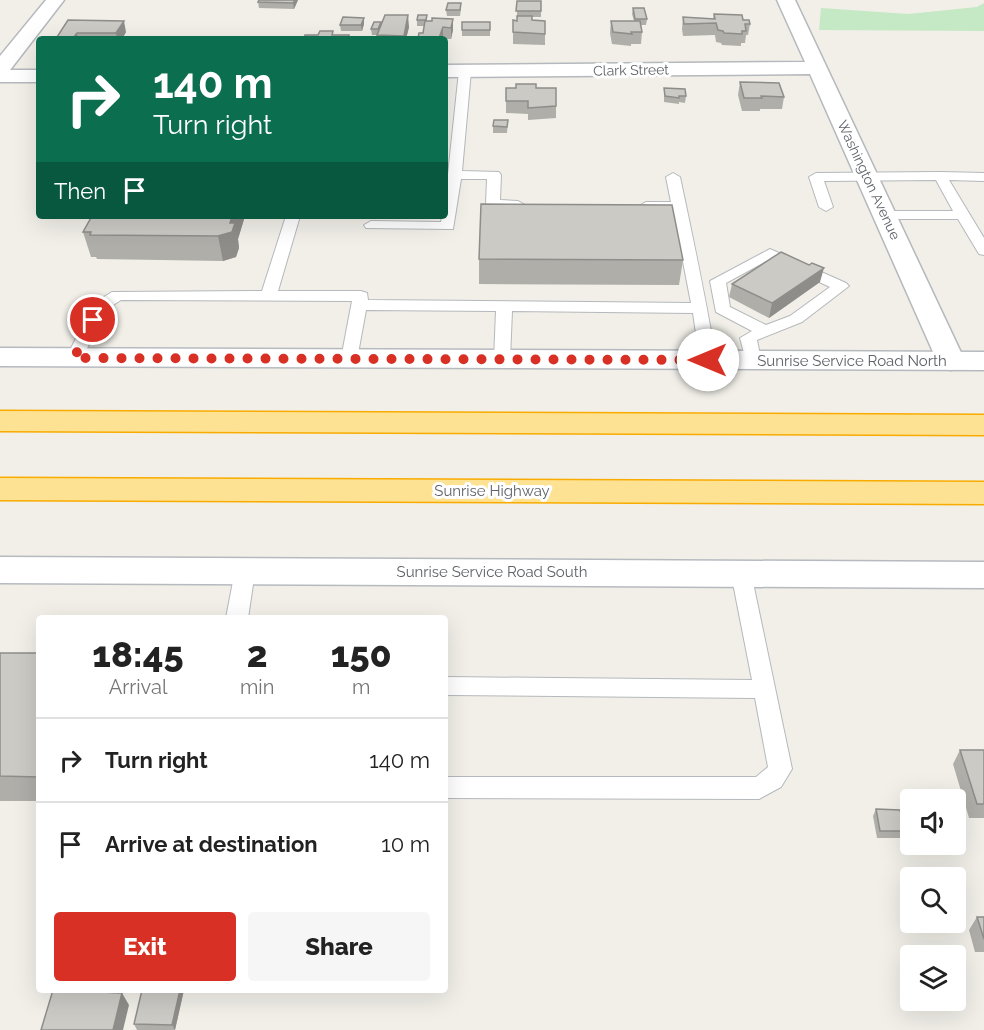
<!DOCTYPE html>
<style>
body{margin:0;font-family:Raleway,sans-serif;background:#f6f6f6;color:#222;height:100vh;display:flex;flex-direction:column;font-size:22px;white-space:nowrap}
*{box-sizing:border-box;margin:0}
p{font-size:20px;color:#767676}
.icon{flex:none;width:33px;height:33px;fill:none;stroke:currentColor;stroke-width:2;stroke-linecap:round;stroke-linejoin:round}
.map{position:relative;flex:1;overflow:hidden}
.side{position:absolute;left:36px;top:615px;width:412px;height:378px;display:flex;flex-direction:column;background:#fff;border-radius:6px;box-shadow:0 6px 24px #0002}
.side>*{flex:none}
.top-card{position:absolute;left:36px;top:36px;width:412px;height:183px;border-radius:6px;box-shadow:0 6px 24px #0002;background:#0b6e4f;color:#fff;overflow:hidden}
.tools{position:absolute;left:900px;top:789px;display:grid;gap:12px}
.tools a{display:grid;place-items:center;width:66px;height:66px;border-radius:6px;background:#fff;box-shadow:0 6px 24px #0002;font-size:30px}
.pin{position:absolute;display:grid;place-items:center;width:51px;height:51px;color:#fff;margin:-26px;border:3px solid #fff;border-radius:50%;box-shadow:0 2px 6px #0007}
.me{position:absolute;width:66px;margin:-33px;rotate:270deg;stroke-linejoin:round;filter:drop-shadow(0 0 4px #0008)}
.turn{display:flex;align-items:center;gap:21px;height:126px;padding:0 18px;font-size:27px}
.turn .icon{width:78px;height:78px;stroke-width:2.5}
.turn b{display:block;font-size:42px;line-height:51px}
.then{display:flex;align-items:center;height:57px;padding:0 18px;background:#0003;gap:12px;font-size:22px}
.eta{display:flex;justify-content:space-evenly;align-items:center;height:102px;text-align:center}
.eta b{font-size:36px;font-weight:800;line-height:42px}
.action{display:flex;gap:12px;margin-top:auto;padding:12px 18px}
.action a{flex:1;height:69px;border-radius:6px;background:#d93025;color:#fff;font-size:24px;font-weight:800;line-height:69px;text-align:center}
.action a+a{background:#f6f6f6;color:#222}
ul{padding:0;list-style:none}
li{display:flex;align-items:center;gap:18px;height:84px;padding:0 18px;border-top:2px solid #e0e0e0}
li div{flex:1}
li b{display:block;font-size:22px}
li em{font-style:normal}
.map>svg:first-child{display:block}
.green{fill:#c5e8c5}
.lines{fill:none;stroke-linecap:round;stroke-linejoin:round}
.service-casing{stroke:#b5b8bc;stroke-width:2}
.minor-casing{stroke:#b5b8bc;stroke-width:3}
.secondary-casing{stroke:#b6babf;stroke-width:3}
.motorway-casing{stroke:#f9ab00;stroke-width:3}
.service{fill:#fff;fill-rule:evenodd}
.minor{fill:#fff;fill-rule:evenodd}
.secondary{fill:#fff;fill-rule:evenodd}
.motorway{fill:#fde293;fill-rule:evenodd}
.wall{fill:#afaea9}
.shaded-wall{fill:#8f8d8a}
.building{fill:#cccac5;stroke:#8f8d8a;stroke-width:1.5}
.route{stroke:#d93025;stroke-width:10;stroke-dasharray:0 18}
.labels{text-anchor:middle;stroke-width:6;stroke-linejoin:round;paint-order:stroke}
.far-street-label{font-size:14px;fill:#5f6368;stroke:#fff}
.street-label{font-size:15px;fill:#5f6368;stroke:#fff}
</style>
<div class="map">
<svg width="984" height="1030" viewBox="0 0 984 1030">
<rect width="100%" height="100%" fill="#f1efe8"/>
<path class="green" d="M984,3V31L819,30L821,8L908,14L977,7Z"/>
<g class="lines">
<g class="service-casing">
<path id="service" d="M465,67L471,71L462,171L499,172L501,175L500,200L518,201L525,205L518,209L488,207L486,204L487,179H461L453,229L366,228L364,225L371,221L441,222L442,216H446V193L459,71Z
M940,172L984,173V181L949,180L984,238V255L979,254L958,219H886L879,215L886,211H953L936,180L824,181L833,207L826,211L819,207L809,177L816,173Z
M673,173L680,177C693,238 706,299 716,360L714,364H702L700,360L693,313L512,311L510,359L508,363H496L494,359L496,311L366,310L357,359L355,363H343L341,359L352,301L121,300L107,309L80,362H68L66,358L94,303L112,292L262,291L286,216H300L278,291H361L367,293L368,300L691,303L673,210H646L639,206L646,202H671L666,177Z
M770,249L846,283L849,286L802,322L757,340L761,360L759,364H747L740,338L752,331L716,312L710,281ZM770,259L830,287L790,316L766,325L730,307L726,283Z
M245,563L252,566L255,571L248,618H226L235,571L238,566Z
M741,565L748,568L751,573L792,769L781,787L759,799L446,798V777H756L768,767L755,698L446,695V677L752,680L731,573L734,568Z"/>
</g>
<g class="minor-casing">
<path id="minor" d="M46,0H64L10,70H39V82H0V56Z
M777,0H795L965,361L961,367L951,370L941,367L937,361L810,74L446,77V65L805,62Z"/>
</g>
<g class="secondary-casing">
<path id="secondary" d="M0,348L984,352V370L0,366Z
M0,557L984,562V588L0,583Z"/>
</g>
<g class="motorway-casing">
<path id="motorway" d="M0,411L984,415V435L0,431Z
M0,478L984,482V504L0,500Z"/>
</g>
<use href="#service" class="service"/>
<use href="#minor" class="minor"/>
<use href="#secondary" class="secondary"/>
<use href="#motorway" class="motorway"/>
</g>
<path class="wall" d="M259,0H298L294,9L259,8L258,2Z
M517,1H541V17H532V20L545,34V45L513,44V20L517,21Z
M633,8L647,19L646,25H640L642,32L641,44H631V46L612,44L610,33L611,21H634L632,14Z
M461,9L460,16H447L446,10Z
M714,14L743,20L750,24L748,35H746L745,43H741V46L722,45L721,43L716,42L715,35L683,36L682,29L683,17L713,19Z
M427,15V21L453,19V30L451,39H418L419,33H423L424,26H417V20Z
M364,18V24L362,31H341L340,25Z
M68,20L126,32L122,39H57V37Z
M381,22V26L409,27L406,39H378L377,35H372L371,29Z
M462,22H490V36H462Z
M740,82L784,97L782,109H760V111H742L738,95Z
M506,88H536L556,106V118L528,120V114L506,113Z
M664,88L686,96L685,103L679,102V104L664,102Z
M508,120L507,133H493V126Z
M92,216H245L238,239L239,248L236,257L223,261L97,259L96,257H91L83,232Z
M479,259L683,260L679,285L479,284Z
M820,282L769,318L729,297L732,284Z
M0,653H39V801H0Z
M960,750H984V818H969L953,764Z
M876,809L906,831L903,838H877L873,816Z
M977,917H984V952H975L969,930Z
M142,990H184L175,1030H137L134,1024Z"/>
<path class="shaded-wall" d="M295,0H298L294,9L293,3Z
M408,15L409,27L406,39H404Z
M364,18V24L362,31L361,25Z
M453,19V30L451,39V28Z
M124,21L126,32L122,39H117L116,33Z
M443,27V39H439V38Z
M77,33L78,39H74V37Z
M232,216H245L238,239L239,248L236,257L223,261L218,236L230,223Z
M824,268L820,282L769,318L772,303Z
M180,990H184L175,1030L172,1025Z
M122,993L129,1005L123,1030H113Z"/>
<path class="building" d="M259,0H295L293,3L258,2Z
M517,1H541V11H516Z
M448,3H461L460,10H446Z
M633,8H644L647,19H635Z
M714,14L742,15L743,20H749L750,24H745L746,31H742V34L724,33L723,31L718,30L716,23L684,24L683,17L715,19Z
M385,15H408L404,36L377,35Z
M418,15H427L426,20H417Z
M517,16H532V20L545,21V34L513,32V20L517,21Z
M343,17L364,18L361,25H340Z
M432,18L453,19L451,28L443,27L439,38H418L419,33H423L425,21H432Z
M68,20L124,21L116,33H77L74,37H57Z
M611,21H640L642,32H631L632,34L613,32Z
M374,22H381L378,29H371Z
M462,22H490V30H462Z
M320,31H333L332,35H349L348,39H304L305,35H318Z
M740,82L779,83L784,97L761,96L762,98H744Z
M516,84H536V88H556V106L528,108V101H506V88H516Z
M664,88L685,89L686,96H679V98L665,96Z
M494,120H508L507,127L493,126Z
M481,204L672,205L683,260L479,259Z
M92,216H232L230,223H235L232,232L218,236L90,235L91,232H83Z
M781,252L809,265L812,263L824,268L772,303L732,284Z
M0,653H39V777L0,776Z
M960,750H984V804H977Z
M876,809L900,810L906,831H880Z
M977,917H984V939Z
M53,990L122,993L113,1030H41Z
M142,990H180L172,1025L134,1024Z"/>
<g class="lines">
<path class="route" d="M93,320L74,358L708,360"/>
</g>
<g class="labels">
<g class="far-street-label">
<text transform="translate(631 70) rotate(-1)" y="5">Clark Street</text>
<text transform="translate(869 180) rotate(65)" y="5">Washington Avenue</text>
</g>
<g class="street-label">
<text x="852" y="366">Sunrise Service Road North</text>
<text x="492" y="496">Sunrise Highway</text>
<text x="492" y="577">Sunrise Service Road South</text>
</g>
</g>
</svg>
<div class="tools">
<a><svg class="icon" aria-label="sound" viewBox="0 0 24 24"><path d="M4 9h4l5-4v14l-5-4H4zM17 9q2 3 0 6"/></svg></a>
<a><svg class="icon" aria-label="search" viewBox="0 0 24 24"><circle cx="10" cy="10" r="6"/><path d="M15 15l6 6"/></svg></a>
<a><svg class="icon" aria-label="layers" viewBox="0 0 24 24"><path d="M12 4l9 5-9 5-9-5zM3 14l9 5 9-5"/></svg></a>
</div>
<div class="pin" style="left:93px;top:320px;background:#d93025"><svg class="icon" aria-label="arrive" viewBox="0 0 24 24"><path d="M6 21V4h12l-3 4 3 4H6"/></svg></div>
<svg class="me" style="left:708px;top:360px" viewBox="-20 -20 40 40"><circle r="19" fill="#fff"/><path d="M0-13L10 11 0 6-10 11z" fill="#d93025"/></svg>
<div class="top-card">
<div class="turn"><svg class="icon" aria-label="right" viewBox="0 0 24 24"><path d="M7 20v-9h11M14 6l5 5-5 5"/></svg><div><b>140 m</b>Turn right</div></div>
<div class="then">Then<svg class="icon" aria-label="arrive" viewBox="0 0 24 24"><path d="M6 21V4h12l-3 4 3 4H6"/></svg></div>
</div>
<section class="side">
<div class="eta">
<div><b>18:45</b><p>Arrival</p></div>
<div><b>2</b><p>min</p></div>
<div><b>150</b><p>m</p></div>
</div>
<ul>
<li><svg class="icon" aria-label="right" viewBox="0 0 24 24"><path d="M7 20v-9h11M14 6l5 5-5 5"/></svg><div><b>Turn right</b></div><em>140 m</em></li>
<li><svg class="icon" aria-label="arrive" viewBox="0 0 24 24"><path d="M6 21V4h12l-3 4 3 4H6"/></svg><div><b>Arrive at destination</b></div><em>10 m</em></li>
</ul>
<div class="action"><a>Exit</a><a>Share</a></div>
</section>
</div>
